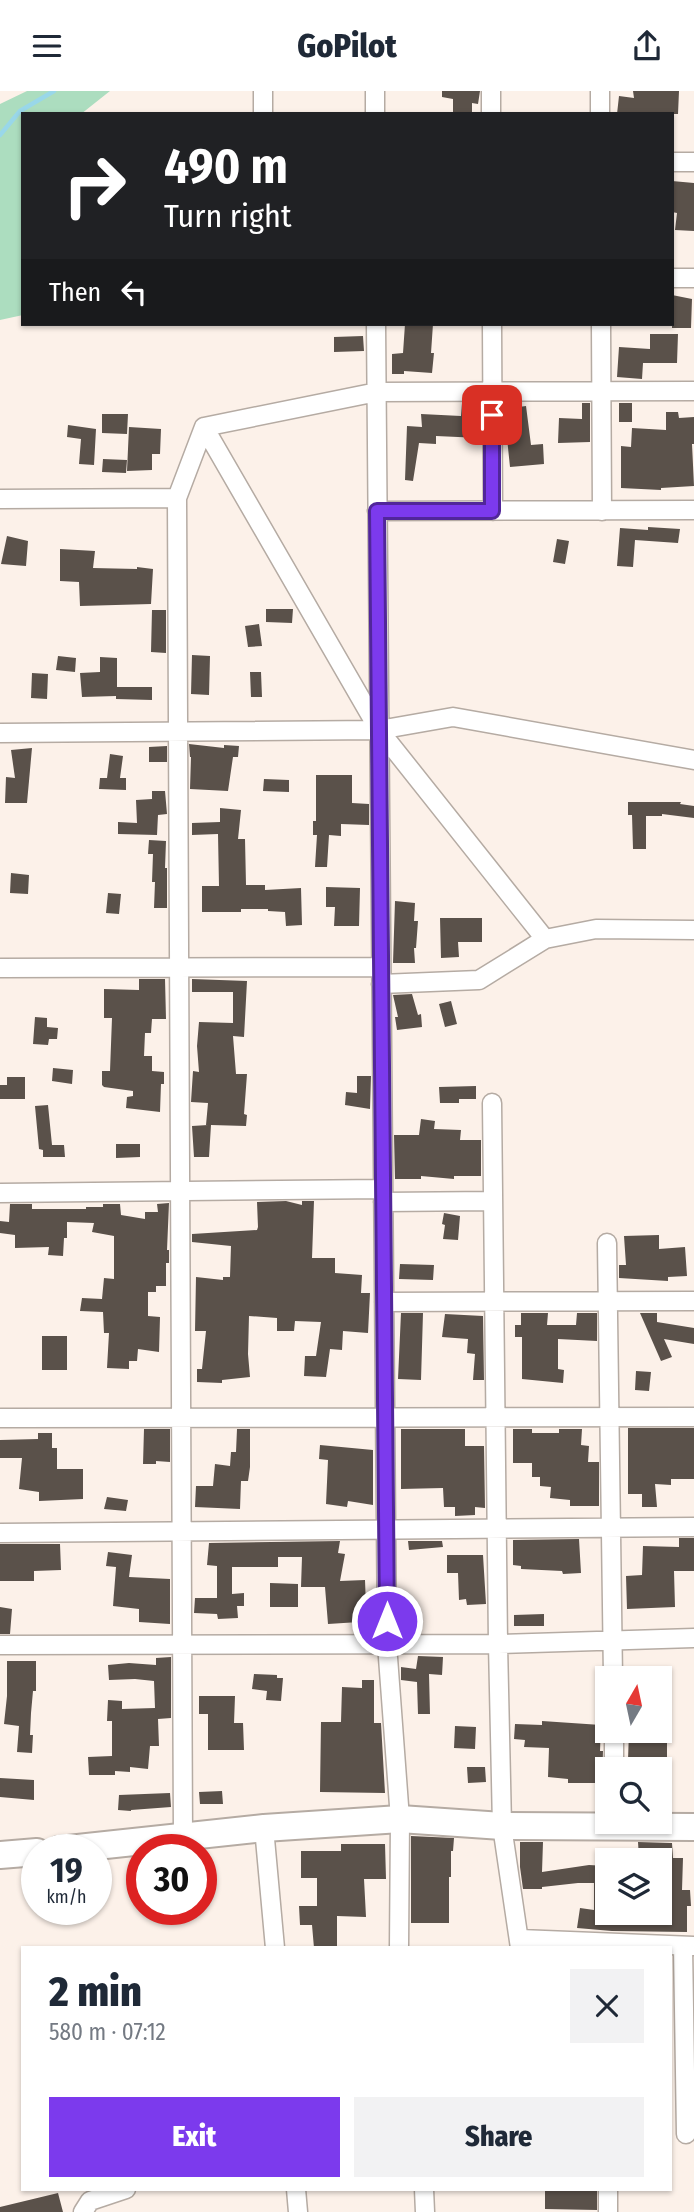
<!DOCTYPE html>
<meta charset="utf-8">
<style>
body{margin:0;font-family:"Fira Sans Condensed",sans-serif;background:#f2f2f3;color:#1f2937;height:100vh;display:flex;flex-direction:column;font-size:26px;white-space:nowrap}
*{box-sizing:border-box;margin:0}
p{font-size:23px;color:#747a83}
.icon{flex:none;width:38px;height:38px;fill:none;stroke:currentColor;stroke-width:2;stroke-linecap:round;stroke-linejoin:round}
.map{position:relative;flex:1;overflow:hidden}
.details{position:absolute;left:21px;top:1855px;width:651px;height:245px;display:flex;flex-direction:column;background:#fff;border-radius:0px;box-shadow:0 2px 5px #0004}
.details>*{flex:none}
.guide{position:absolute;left:21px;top:21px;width:653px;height:214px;border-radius:0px;box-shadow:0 2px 5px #0004;background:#202124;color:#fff;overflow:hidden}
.needle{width:46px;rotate:9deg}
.controls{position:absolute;left:595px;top:1575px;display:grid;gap:14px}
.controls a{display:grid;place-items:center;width:77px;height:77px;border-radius:0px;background:#fff;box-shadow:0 2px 5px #0004;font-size:35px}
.speed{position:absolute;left:21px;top:1743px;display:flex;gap:14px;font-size:35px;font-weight:700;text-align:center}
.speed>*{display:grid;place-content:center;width:91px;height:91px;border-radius:50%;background:#fff;box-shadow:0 2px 5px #0004;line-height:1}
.speed small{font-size:18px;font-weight:400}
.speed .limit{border:10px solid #d22;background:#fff;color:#111}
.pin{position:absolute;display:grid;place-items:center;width:60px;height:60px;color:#fff;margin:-30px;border-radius:14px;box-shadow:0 4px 10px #0006}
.me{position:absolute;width:77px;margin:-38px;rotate:0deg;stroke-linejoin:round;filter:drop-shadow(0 0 5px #0008)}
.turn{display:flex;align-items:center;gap:24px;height:147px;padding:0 28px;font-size:32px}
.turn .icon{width:91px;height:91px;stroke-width:2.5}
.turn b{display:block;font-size:49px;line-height:60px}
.then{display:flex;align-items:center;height:66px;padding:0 28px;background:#0003;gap:14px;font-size:26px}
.round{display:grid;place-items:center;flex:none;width:74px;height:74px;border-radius:0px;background:#f2f2f3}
.headline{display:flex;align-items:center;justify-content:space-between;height:119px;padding:0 28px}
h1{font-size:42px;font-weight:800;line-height:52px}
.action{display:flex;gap:14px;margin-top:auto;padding:14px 28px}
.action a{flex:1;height:80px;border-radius:0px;background:#7c3aed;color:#fff;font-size:28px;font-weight:800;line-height:80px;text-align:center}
.action a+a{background:#f2f2f3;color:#1f2937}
header{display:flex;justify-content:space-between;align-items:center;height:91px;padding:0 28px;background:#fff;font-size:32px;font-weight:800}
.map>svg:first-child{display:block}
.green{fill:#acddbf}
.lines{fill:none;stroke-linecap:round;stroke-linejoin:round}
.stream{stroke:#99d7e9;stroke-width:4.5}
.building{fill:#5a514a}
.minor-casing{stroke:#b5aba3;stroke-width:21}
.secondary-casing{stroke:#b5aba3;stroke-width:30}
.minor{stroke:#fff;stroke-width:18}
.secondary{stroke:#fff;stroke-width:26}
.route-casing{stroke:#51269a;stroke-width:18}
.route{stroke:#7c3aed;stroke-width:12}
</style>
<header><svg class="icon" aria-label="menu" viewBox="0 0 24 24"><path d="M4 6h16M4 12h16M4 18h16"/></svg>GoPilot<svg class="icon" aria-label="share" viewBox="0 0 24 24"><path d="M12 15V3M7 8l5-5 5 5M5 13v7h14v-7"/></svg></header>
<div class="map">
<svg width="694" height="2121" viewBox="0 0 694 2121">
<rect width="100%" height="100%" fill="#fcf1e9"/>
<path class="green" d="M27,0H110L81,23H23V224L0,229V13Z"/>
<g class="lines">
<path class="stream" d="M0,44L20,20L54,0"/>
</g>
<path class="building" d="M442,0H480L478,13L472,12V23H453V8L442,6Z
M633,0H679L678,23H617L619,5L634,7Z
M672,90L694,92V140L675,139L677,122L672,121Z
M672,204L692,208L691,237H672Z
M405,233H433L431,262H434L432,282L404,280V283H392V263L403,262Z
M650,243H678L677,272H643L642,288L617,286L619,256L650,258Z
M363,245L364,260L334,261V246Z
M462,312H481L480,347L436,345V353L419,352L413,390L405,389L407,335L422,336L421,323L461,325Z
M582,312H590V351L558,352L559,327L582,328Z
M619,312H632V331H619Z
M526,315L531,354L543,353L544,373L510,376L504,318Z
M666,321H678L679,327L694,326V353H692L694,395L661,397V399L621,397V355L631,356L632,337L666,339Z
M102,323H128L127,343L102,342Z
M68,334L96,338L94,374L79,373L81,348L67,346Z
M129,336L161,338L160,363H152V379L127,380Z
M103,368L127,369L126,382L102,381Z
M648,436L680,438L678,452L635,449L633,476L617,475L620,437L648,439Z
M7,445L28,450L26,475L1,473Z
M557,448L569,450L565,473L553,471Z
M60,458L95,460L93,477L137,478V476L153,478L151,513L80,515L79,491L60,490Z
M266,518H293L292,532L266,531Z
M152,519H166V562L151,561Z
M259,533L262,555L248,556L245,535Z
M192,564L210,565L209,604L191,603Z
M58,565L76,567L75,581L56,579Z
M100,566L117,567V596H152V609L116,608V605L82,606L80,582L100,581Z
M250,581H261L262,606H251Z
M32,582L48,583L47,608L31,607Z
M189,653L224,657V654L239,655L238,666H233L228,700L190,698L191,666H190Z
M167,655V671H149V656Z
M32,657L27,712H5L6,686L15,687L11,659Z
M110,663L123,665L120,687H126V699L99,698L100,687H107Z
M316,684H352V712L369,713V734L341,733V745L329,744L327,776H315L317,744H313V730H316Z
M264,688L289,689V701L263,700Z
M152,700H165L167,723L158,724L157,744L118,743V731L137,732L136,709L152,708Z
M628,711H681L680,713L694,715V727L662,723V725H646V758H633L632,724H628Z
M220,717L241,719L238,748H245L246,794H265V799L301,797L302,834L286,835L285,821L268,820V818H241V821H202V795H219L218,743L192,744V732L220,731Z
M149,749L166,750L165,777H167V817H154L155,791H152L153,763H148Z
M11,782L29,784L28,803L10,802Z
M326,796L360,797L359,835H334L335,816H326Z
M108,802L121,803L119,823L106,822Z
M395,810L415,812L414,830H418L416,857H414L415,872H393Z
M440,827H482V851H458L459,866L441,867Z
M139,888H165L166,928H152L151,942H145L144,965H152V980L164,981V993H161L160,1021L126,1017L127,1006L133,1005V1000L104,996L102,994V980H110L112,927H104V898L139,899Z
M192,888L247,890L244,946L233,945L236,983H247L244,1023L247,1024L246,1035L211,1034L209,1066H194L192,1035L208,1034H206L208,1012L191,1011L193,980L199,981L197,955L199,931L233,932V901H192Z
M412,903L418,924L421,923L422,936L397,939L395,926H398L393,904Z
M451,910L457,933L445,936L439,913Z
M35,926L47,927V936L58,937L57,948H49L48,954L33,953Z
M53,977L73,979L72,993L52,990Z
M357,985H371L370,1018L345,1014L346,1001L357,1002Z
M7,986H25V1008H0V994H7Z
M476,995V1008H459V1012H440L439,996Z
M48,1014L52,1054H64L65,1066H43V1059L39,1058L35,1015Z
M421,1028L435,1030L434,1038L461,1039L460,1049H481V1085H454V1088L421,1085V1088H395L394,1044H419Z
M116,1053H140V1066L116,1067Z
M286,1110L302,1114V1110H314L312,1167H335V1182L362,1184L361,1202H370L368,1242L343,1240L342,1259L330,1258L326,1286L304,1285L305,1265H316L321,1231L295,1230L294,1240H277V1227L249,1225L248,1263L250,1286L222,1289V1292L197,1291V1278H202L206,1240H195L196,1186L223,1189V1186H230L231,1155L192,1151V1143L257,1139L258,1136L257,1111Z
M169,1112L167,1159H169V1172H166V1195H156V1201H148V1225L160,1226L159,1261L138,1258L137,1270H129V1278L107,1277L109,1242H104L103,1221L80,1220L82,1207L102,1208L104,1187L114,1188V1145L92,1141L94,1132L67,1131V1147H64L63,1165L48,1164L49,1156L15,1157V1144L0,1142V1130L9,1131L10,1113H32V1118H86V1116H103V1113H120L121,1124L145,1128V1121H158L157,1113Z
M444,1122L460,1125L458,1149L443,1148L445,1134L442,1133Z
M659,1144V1158L685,1156L687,1185L668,1186V1190L619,1187V1174H626L624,1145Z
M400,1173L434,1174L433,1189L399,1188Z
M401,1222H423L421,1289L398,1288Z
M521,1222H548L547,1234H576L577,1222H597V1250L558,1248V1278L564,1279L563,1292L522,1288V1246H515V1234H521Z
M640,1222H657V1231L694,1237V1253L664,1248L672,1266L661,1270Z
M445,1223L483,1225L484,1289H473L475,1263L467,1262L468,1248L442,1246Z
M42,1245H67V1279H42Z
M636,1280L651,1281L649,1300L635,1299Z
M628,1337H694V1388H671V1394L655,1393L657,1416H642V1403H628Z
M144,1338H170V1371L156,1370V1373H143Z
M237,1338H250V1376L248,1390H241L240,1418L195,1416L196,1395H213L215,1373L230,1375L231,1361H236Z
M401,1338H465V1355H484L485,1417L475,1416V1424L455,1425V1416H444L443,1397L401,1398Z
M513,1338H532V1342H559V1338H582L581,1354L589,1355L588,1371H599V1415H570V1409L550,1407L551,1396L540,1395V1386H532V1372H513Z
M38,1342H52V1357H57V1378H83V1408L39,1410V1401L19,1398L22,1367H0V1349L38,1348Z
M320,1354L373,1359V1414L348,1410L347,1416L326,1413L328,1369L319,1368Z
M107,1406L128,1409L126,1420L104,1418Z
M679,1447H694V1480H674L675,1516L627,1518L626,1485L642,1484L643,1455L679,1456Z
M579,1448L581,1482L563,1483L562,1480L521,1478V1475L513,1474V1449Z
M340,1450L338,1462L345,1463L340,1490L365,1489L366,1516L359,1517V1531L328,1533L325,1496H301L302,1466H278V1476H232V1503L244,1502V1515H237L238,1527L218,1528L217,1523L194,1522L195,1507H217V1475L207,1474L209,1452Z
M408,1450H442L443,1456L409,1459Z
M0,1453H60L61,1479L34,1480V1490H0Z
M108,1461L132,1464L129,1486L170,1488V1533L139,1531V1518L113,1515L116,1476L106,1475Z
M447,1464H483L486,1513L467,1514L466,1508L459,1509L458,1482H447Z
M270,1492L298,1493V1516H270Z
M0,1516L12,1518L10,1543H0Z
M544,1523V1535H514V1524Z
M418,1565L443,1566L442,1584L429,1583L430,1623H418L417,1591L401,1589V1576L416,1578Z
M171,1566V1627L158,1628L159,1655H150L148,1678L130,1676V1681L115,1680V1684H89L88,1666L112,1665V1630H107L108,1609L122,1610V1618L155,1617L154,1590L135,1588L109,1589L108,1574L129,1572L156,1574V1567Z
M7,1570H36V1600H33L31,1622L30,1644H33L32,1662L17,1661L19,1635L4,1633L7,1605Z
M254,1583L277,1584V1587H283L281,1610L266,1609L267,1600L252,1598Z
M362,1589H374V1632H381L385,1702L320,1701L321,1631H341L342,1596L362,1597Z
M199,1605H235L234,1632H243L244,1659H208V1623H199Z
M542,1630L601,1634L600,1660H603L602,1692H568V1688L548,1686L549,1657L524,1656L525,1649L514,1648L515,1633L542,1634Z
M455,1635L476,1636L475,1658L454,1657Z
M629,1640H667V1673L642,1672V1670L628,1669Z
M467,1676H485L486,1691L468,1692Z
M0,1687L34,1689V1709L0,1706Z
M222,1700L223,1713H200L199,1701Z
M170,1702L171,1716L131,1719V1720L118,1719L119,1704Z
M411,1745L454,1747L453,1760H451V1786H449V1832H411Z
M520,1751H543L542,1781L589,1774L607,1775V1828L638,1827V1822H660V1800L668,1799L670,1767H639L638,1751L672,1752L673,1767H683L682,1799H690L691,1815H687V1841L612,1840L577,1837L580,1817L594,1819V1792H578L542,1796V1798H523L520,1776Z
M341,1753H385L386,1788H364L366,1826L337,1825V1857H314L312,1834H300L299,1815H317V1787H301V1760H341Z
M545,2098H597V2119L545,2118Z
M58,2102L63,2121H0V2116Z"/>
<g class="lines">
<g class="minor-casing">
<path id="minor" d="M263,0V23
M375,0V23
M491,0V23
M600,0V23
M672,71H694
M672,187H694
M376,233L387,1553L400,1728L399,1857
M492,233L493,420
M601,233L602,420
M204,336L379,639L545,848
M0,408L177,407
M377,420L694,419
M0,642L379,639L453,626L694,669
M0,877L381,876
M381,893L479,889L545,848L596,838L694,839
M492,1012L498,1553L502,1735L520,1857
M0,1102L383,1098
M383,1111L493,1110
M607,1152L613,1587
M384,1211L694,1210
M0,1327L694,1326
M0,1442L694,1436
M0,1554L498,1553L694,1547
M614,1640V1678
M264,1737L275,1857
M183,1747L177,407L204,336L377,301L694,300
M520,1848L694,1855
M683,1855L686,2043
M296,2098L298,2121
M424,2098L425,2121
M608,2098V2121
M83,2121L90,2110L126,2098"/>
</g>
<g class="secondary-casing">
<path id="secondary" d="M59,1759L264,1737L400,1728L502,1735L694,1736
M0,1764L37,1761"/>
</g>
<use href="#minor" class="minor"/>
<use href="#secondary" class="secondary"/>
</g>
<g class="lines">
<g class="route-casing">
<path id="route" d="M387,1530L377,420H492V324"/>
</g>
<use href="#route" class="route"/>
</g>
</svg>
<div class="controls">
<a><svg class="needle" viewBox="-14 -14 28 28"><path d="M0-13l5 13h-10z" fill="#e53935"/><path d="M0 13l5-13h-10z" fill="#747a83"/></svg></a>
<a><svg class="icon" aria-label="search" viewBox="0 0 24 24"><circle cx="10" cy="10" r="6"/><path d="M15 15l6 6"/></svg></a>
<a><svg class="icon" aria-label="layers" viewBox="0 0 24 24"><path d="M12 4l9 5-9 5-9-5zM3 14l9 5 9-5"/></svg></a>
</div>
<div class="speed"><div>19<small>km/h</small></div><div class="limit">30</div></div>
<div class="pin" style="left:492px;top:324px;background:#d93025"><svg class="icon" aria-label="arrive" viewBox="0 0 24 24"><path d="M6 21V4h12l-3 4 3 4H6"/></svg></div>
<svg class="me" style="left:387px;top:1530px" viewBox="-20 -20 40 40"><circle r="17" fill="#7c3aed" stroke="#fff" stroke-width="3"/><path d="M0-11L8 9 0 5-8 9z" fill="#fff"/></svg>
<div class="guide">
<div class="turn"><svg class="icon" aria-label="right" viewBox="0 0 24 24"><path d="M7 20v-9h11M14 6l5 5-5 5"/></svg><div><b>490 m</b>Turn right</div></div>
<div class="then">Then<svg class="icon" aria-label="left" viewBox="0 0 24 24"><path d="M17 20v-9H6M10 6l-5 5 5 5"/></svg></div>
</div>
<section class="details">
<div class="headline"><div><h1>2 min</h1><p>580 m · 07:12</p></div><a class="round"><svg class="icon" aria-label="close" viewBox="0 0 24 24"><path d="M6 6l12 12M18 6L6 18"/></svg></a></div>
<div class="action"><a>Exit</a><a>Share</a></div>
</section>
</div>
